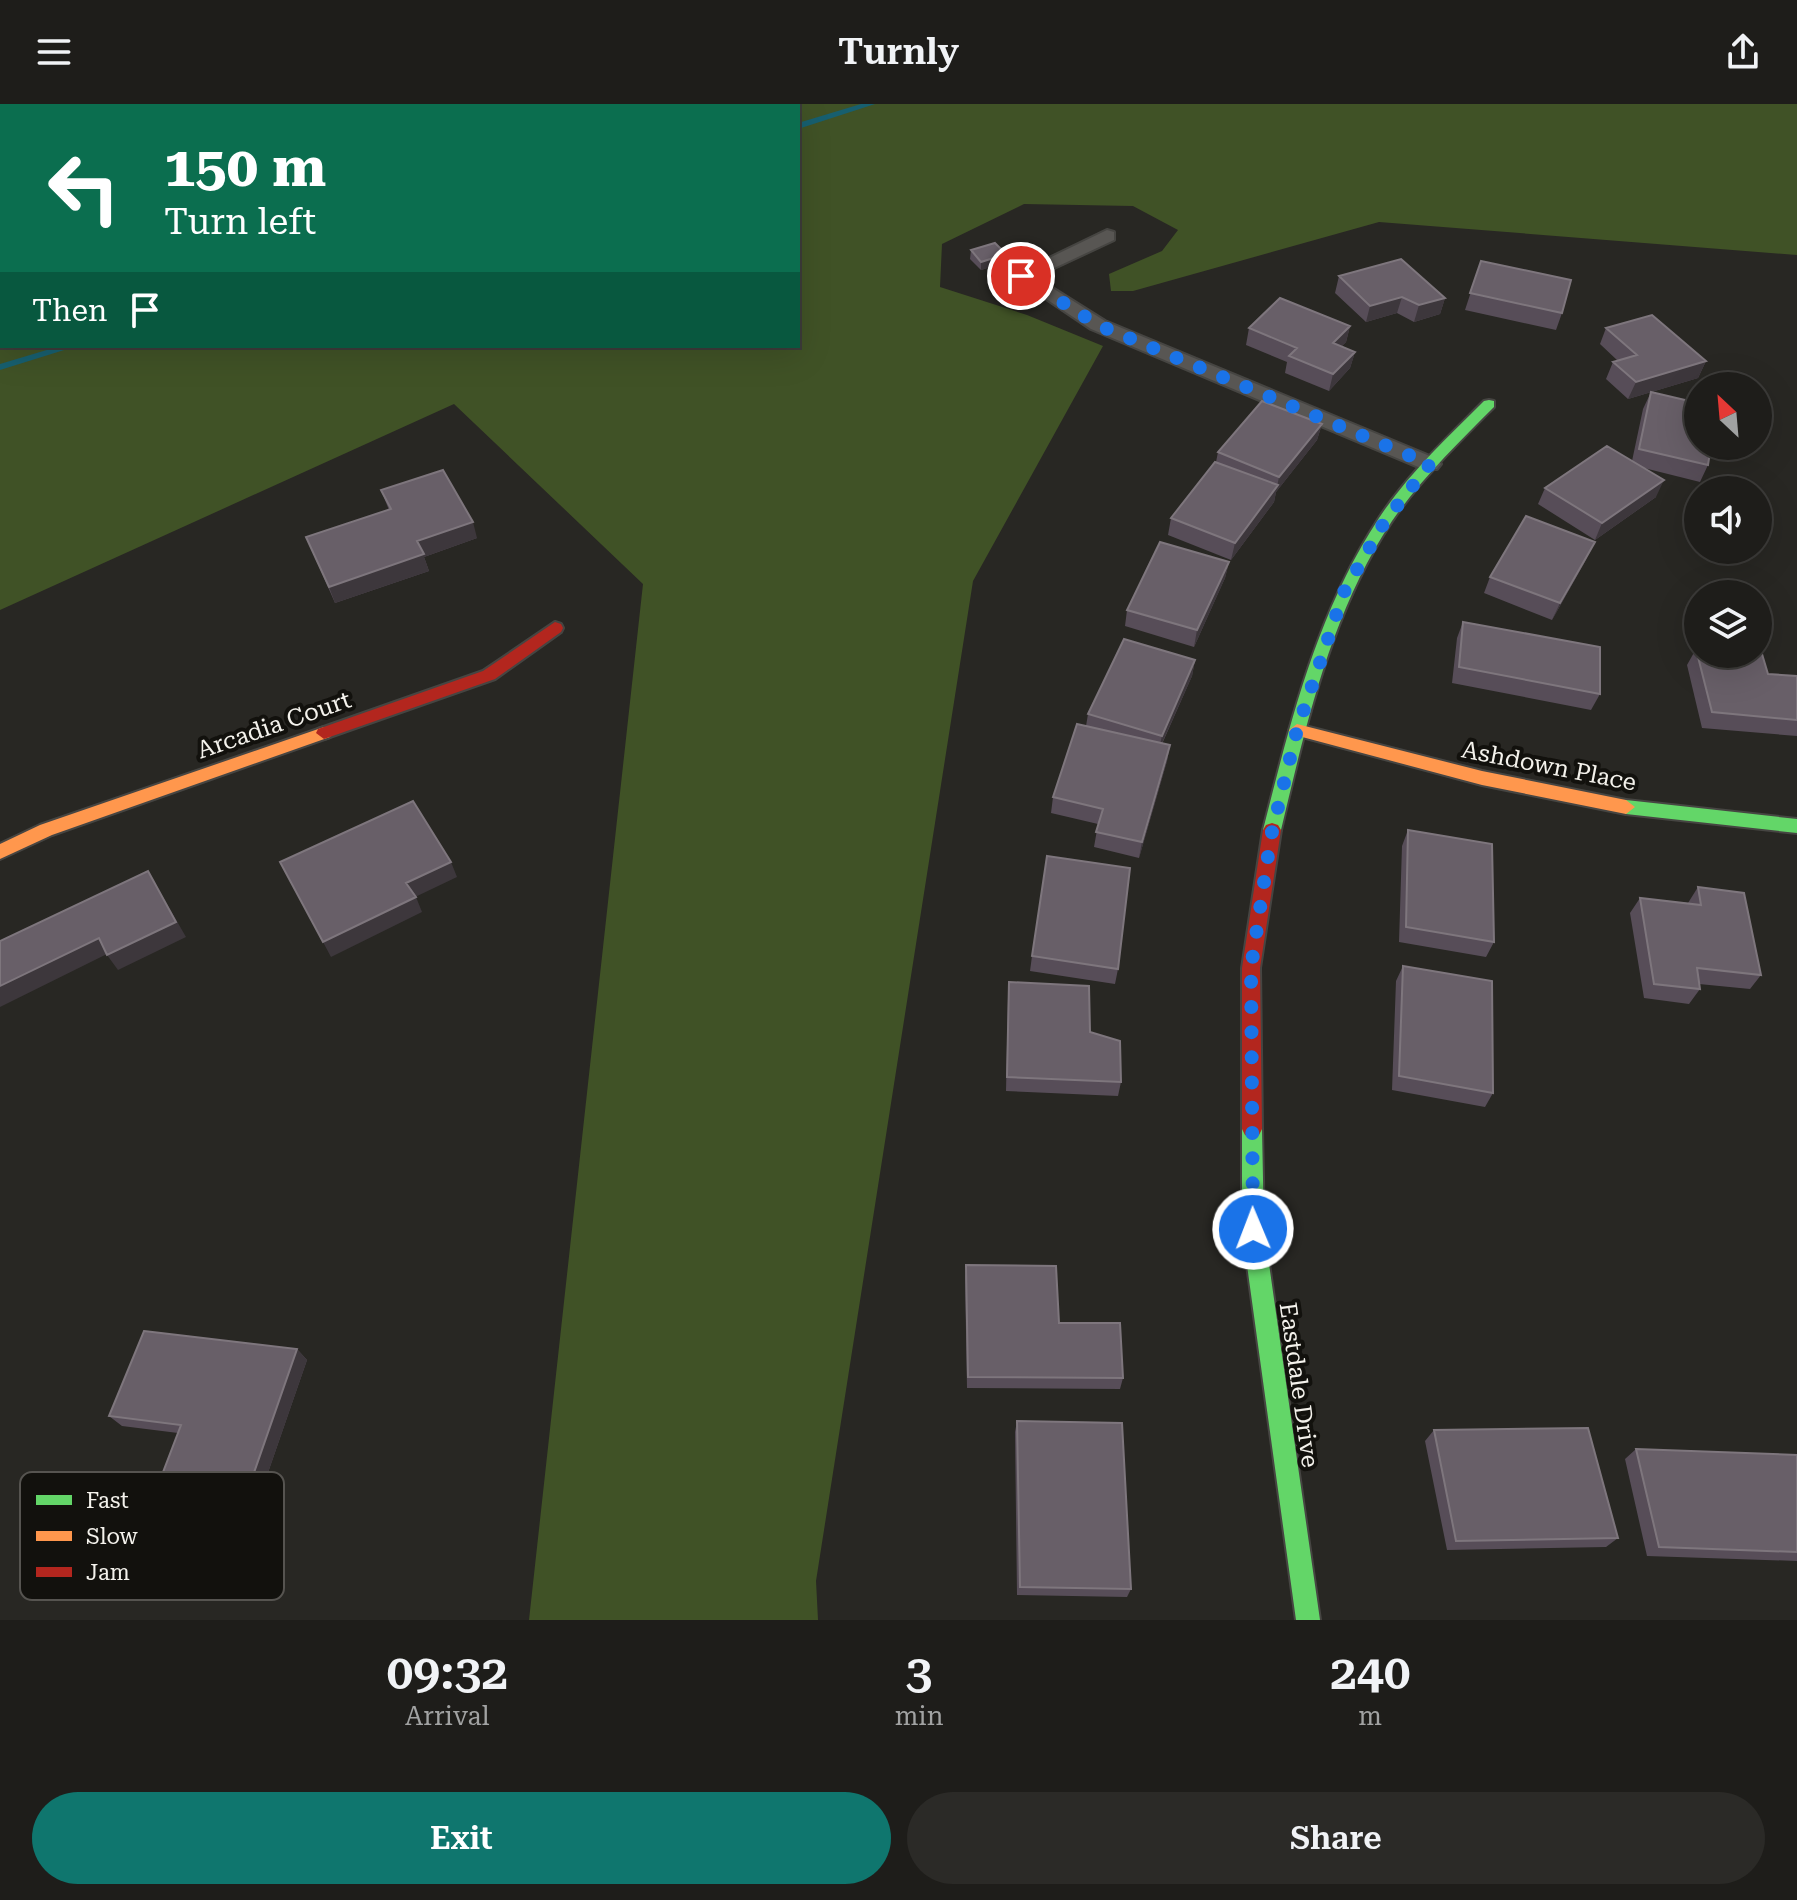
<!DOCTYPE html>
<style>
body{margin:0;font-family:"Roboto Serif",serif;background:#2b2a27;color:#f1f3f6;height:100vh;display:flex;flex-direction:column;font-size:30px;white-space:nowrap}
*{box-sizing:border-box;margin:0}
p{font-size:26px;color:#a1a2a2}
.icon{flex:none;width:44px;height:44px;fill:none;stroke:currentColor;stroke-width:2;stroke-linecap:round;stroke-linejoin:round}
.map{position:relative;height:1516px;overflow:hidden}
.drawer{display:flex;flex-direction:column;background:#1e1d1a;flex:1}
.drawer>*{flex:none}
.banner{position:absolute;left:0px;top:0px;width:800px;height:244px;box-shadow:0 8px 32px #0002,0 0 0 2px #3c3b39;background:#0b6e4f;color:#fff;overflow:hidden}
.needle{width:52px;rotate:334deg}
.buttons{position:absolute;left:1684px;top:268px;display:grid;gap:16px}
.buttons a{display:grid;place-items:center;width:88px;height:88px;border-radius:50%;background:#1e1d1a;box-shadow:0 8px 32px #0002,0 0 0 2px #3c3b39;font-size:40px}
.pin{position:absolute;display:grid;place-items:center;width:68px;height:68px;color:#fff;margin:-34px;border:4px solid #fff;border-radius:50%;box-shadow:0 2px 8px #0007}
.me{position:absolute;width:88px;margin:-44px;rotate:359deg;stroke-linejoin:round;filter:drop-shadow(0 0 6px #0008)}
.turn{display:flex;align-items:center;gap:28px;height:168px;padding:0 32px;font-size:36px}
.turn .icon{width:104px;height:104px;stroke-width:2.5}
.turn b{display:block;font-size:56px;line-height:68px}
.then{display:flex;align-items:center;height:76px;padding:0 32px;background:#0003;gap:16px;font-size:30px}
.eta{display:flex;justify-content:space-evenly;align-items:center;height:136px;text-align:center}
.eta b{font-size:48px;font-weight:600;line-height:56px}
.button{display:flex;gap:16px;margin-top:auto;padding:16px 32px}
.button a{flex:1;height:92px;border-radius:48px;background:#0f766e;color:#fff;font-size:32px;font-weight:600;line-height:92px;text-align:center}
.button a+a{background:#2b2a27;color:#f1f3f6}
header{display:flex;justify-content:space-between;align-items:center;height:104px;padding:0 32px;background:#1e1d1a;font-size:36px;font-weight:600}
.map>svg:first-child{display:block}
.green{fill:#405226}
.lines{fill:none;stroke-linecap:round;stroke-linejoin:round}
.stream{fill:#175f6f;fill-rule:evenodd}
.lane-casing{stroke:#464542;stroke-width:4}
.fast-casing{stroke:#464542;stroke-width:4}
.slow-casing{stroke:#464542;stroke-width:4}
.jam-casing{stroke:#464542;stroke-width:4}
.lane{fill:#585653;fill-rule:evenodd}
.fast{fill:#63d668;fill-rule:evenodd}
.slow{fill:#ff974d;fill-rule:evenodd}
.jam{fill:#b3261e;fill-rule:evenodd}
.wall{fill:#574d58}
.shaded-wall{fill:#3d373c}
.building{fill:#685f68;stroke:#7e767d;stroke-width:2}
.route{stroke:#1a73e8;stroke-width:14;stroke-dasharray:0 25.2}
.labels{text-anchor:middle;stroke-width:8;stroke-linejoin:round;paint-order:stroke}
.street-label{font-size:24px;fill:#f4f2ec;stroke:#12110d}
.key{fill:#12110d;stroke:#565450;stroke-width:2}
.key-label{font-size:22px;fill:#f4f2ec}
</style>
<header><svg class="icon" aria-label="menu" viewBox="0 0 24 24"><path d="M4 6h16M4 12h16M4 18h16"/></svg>Turnly<svg class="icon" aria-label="share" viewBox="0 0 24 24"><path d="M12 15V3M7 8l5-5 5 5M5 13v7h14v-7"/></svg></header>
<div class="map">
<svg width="1797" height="1516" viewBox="0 0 1797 1516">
<rect width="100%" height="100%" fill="#282723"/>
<path class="green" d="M291,0H1797V151L1379,118L1133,187H1111L1109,170L1162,147L1178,126L1133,102L1024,100L942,140L940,183L1027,211L1103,242L973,477L816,1477L818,1516H529L643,480L454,300L0,506V71L2,242H798V2H285Z"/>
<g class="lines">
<path class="stream" d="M861,0H875L798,25V19Z
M60,242H77L0,266V260Z"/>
<g class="lane-casing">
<path id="lane" d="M1107,126L1114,128V136L1035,173L1105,217L1437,355L1441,360L1437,365H1423L1091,225L1012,172Z"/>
</g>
<g class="fast-casing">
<path id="fast" d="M1489,296L1494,297V303C1458,339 1421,375 1392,417C1331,508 1306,621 1281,726L1278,731H1266L1263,726C1290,619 1317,508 1379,414C1408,370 1447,334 1484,297Z
M1626,696L1797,715V729L1626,710L1617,703Z
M1252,1016L1259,1019L1262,1025L1264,1125L1320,1516H1296L1242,1125V1025L1245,1019Z"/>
</g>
<g class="slow-casing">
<path id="slow" d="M1297,620L1482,667L1626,696L1635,703L1626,710L1482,681L1291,630L1289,626Z
M324,623L332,629L330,633L52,731L0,755V740L40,721Z"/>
</g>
<g class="jam-casing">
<path id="jam" d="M555,518L561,520L563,524L561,528L495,575L324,635L316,629L318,625L483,567Z
M1272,719L1278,721L1281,726L1260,864L1262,1025L1259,1031L1252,1034L1245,1031L1242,1025V864L1263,726L1266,721Z"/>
</g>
<use href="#lane" class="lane"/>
<use href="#fast" class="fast"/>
<use href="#slow" class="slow"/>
<use href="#jam" class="jam"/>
</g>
<path class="wall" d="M971,146L1006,150V158L981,166L970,155Z
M1481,157L1562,209L1556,226L1465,206Z
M1339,172L1445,194L1440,210L1414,218L1397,209L1366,218L1335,189Z
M1350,222L1346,238L1342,242L1355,248L1350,264L1329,287L1285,269L1287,258L1246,241L1249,224Z
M1606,224L1706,257L1698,274L1628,295L1606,275L1613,258L1618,257L1600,240Z
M1651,288L1708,361L1700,378L1644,364L1656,393L1595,436L1538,400L1545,384L1632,357L1643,305Z
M1322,320L1317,336L1276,388L1274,398L1231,456L1168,431L1171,414L1216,358L1218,348Z
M381,386L477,434L424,453L429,467L335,499L306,433L389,406Z
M1587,454L1552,516L1484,489L1490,473Z
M1229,458L1225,474L1194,543L1125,522L1127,506Z
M1463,518L1600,590L1591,606L1452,579L1457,534Z
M1696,545L1768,570L1797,572V632L1702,624L1687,561Z
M1195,556L1192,572L1162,640L1170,641L1167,657L1139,754L1094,743L1098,720L1051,709L1053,693L1086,622L1088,610Z
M1408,726L1494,838L1486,853L1399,838L1402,742Z
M1698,783L1761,871L1750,885L1699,880L1700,885L1689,900L1644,894L1630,809L1640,794L1688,799Z
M1032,852L1118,865L1115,880L1030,867Z
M1403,862L1493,989L1485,1003L1392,986L1396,877Z
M1009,878L1090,928L1121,978L1118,992L1006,987L1008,893Z
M966,1161L1059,1219L1123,1274L1120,1285L967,1284L965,1173Z
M297,1245L307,1256L244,1438L156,1428L144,1418L178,1329L122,1322L109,1312Z
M1017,1317L1131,1485L1127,1493L1017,1491L1015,1328Z
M1434,1326L1618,1434L1606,1443L1447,1446L1425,1337Z
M1636,1345L1797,1351V1457L1647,1452L1625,1355Z"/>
<path class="shaded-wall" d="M1006,150V158L981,166V158Z
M1402,193L1397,209L1366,218L1370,202Z
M1445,194L1440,210L1414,218L1419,201Z
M1350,222L1346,238L1329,256L1333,239Z
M1355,248L1350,264L1329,287L1333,270Z
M1706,257L1698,274L1628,295L1636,278Z
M1322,320L1317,336L1276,388L1274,398L1231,456L1235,439L1277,383L1279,373Z
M1664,376L1656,393L1595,436L1602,419Z
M473,418L477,434L424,453L429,467L335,499L329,483L417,437Z
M1595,438L1587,454L1552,516L1560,499Z
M1229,458L1225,474L1194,543L1197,526Z
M1195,556L1192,572L1158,648L1162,632Z
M1170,641L1167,657L1139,754L1142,738Z
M451,758L457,773L413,794L406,779Z
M148,767L186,833L118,866L107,851Z
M416,793L422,808L331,853L323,838Z
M99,834L109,849L0,903V882Z
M297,1245L307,1256L244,1438L233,1429Z"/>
<path class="building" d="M995,139L1006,150L981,158L971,146Z
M1401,155L1445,194L1419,201L1402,193L1370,202L1339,172Z
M1481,157L1571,176L1562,209L1470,189Z
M1280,194L1350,222L1333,239L1355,248L1333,270L1289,252L1297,244L1249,224Z
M1652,211L1706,257L1636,278L1613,258L1637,251L1606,224Z
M1651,288L1698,299V342H1711L1708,361L1639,345Z
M1262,297L1322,320L1279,373L1218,348Z
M1607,342L1664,376L1602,419L1545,384Z
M1215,358L1278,381L1235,439L1171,414Z
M443,366L473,418L417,437L424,450L329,483L306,433L391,405L381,386Z
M1526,412L1595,438L1560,499L1490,473Z
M1160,438L1229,458L1197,526L1127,506Z
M1463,518L1600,543V590L1459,563Z
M1124,535L1195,556L1162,632L1088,610Z
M1696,545H1698V550H1762L1768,570L1797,572V616L1712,608Z
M1077,620L1170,641L1142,738L1096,728L1103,705L1053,693Z
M413,697L451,758L406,779L416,793L323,838L280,758Z
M1408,726L1492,740L1494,838L1406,823Z
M1047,752L1130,764L1118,865L1032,852Z
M148,767L176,818L107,851L99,834L0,882V837Z
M1698,783L1744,789L1761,871L1697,864L1700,885L1654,880L1640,794L1701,801Z
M1403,862L1492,877L1493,989L1399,972Z
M1009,878L1089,882L1090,928L1120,937L1121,978L1007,973Z
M966,1161L1056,1162L1059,1219H1120L1123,1274L968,1273Z
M144,1227L297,1245L233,1429L144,1418L181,1321L109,1312Z
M1017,1317L1122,1319L1131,1485L1020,1483Z
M1588,1324L1618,1434L1456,1437L1434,1326Z
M1636,1345L1797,1351V1448L1659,1443Z"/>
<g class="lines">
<path class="route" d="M1021,172L1098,221L1430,360L1385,417L1344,488L1297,626L1271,732L1251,864L1253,1125"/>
</g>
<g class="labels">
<g class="street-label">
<text transform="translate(274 621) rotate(-19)" y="8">Arcadia Court</text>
<text transform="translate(1549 662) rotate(11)" y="8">Ashdown Place</text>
<text transform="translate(1299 1281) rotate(82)" y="8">Eastdale Drive</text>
</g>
</g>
<rect x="20" y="1368" width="264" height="128" rx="12" class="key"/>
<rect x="36" y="1391" width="36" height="10" fill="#63d668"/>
<rect x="36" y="1427" width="36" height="10" fill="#ff974d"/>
<rect x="36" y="1463" width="36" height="10" fill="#b3261e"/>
<g class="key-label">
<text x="86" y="1404">Fast</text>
<text x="86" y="1440">Slow</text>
<text x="86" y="1476">Jam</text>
</g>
</svg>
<div class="buttons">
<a><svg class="needle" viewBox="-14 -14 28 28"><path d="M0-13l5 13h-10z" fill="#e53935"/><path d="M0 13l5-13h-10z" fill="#a1a2a2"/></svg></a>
<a><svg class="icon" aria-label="sound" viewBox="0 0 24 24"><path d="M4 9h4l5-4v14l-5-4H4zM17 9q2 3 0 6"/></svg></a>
<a><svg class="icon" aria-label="layers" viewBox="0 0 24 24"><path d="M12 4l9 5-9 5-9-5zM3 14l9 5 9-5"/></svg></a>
</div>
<div class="pin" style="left:1021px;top:172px;background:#d93025"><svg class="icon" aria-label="arrive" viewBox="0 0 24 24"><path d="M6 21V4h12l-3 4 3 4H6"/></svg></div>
<svg class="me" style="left:1253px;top:1125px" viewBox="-20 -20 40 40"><circle r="17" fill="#1a73e8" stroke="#fff" stroke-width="3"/><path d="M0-11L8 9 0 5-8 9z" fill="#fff"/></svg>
<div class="banner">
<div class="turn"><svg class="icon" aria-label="left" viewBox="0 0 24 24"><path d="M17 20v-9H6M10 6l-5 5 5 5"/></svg><div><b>150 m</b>Turn left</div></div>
<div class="then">Then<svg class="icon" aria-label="arrive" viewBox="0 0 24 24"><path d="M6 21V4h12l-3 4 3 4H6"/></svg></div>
</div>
</div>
<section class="drawer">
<div class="eta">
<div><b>09:32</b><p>Arrival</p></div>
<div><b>3</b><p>min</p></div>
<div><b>240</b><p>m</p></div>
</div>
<div class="button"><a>Exit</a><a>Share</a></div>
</section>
